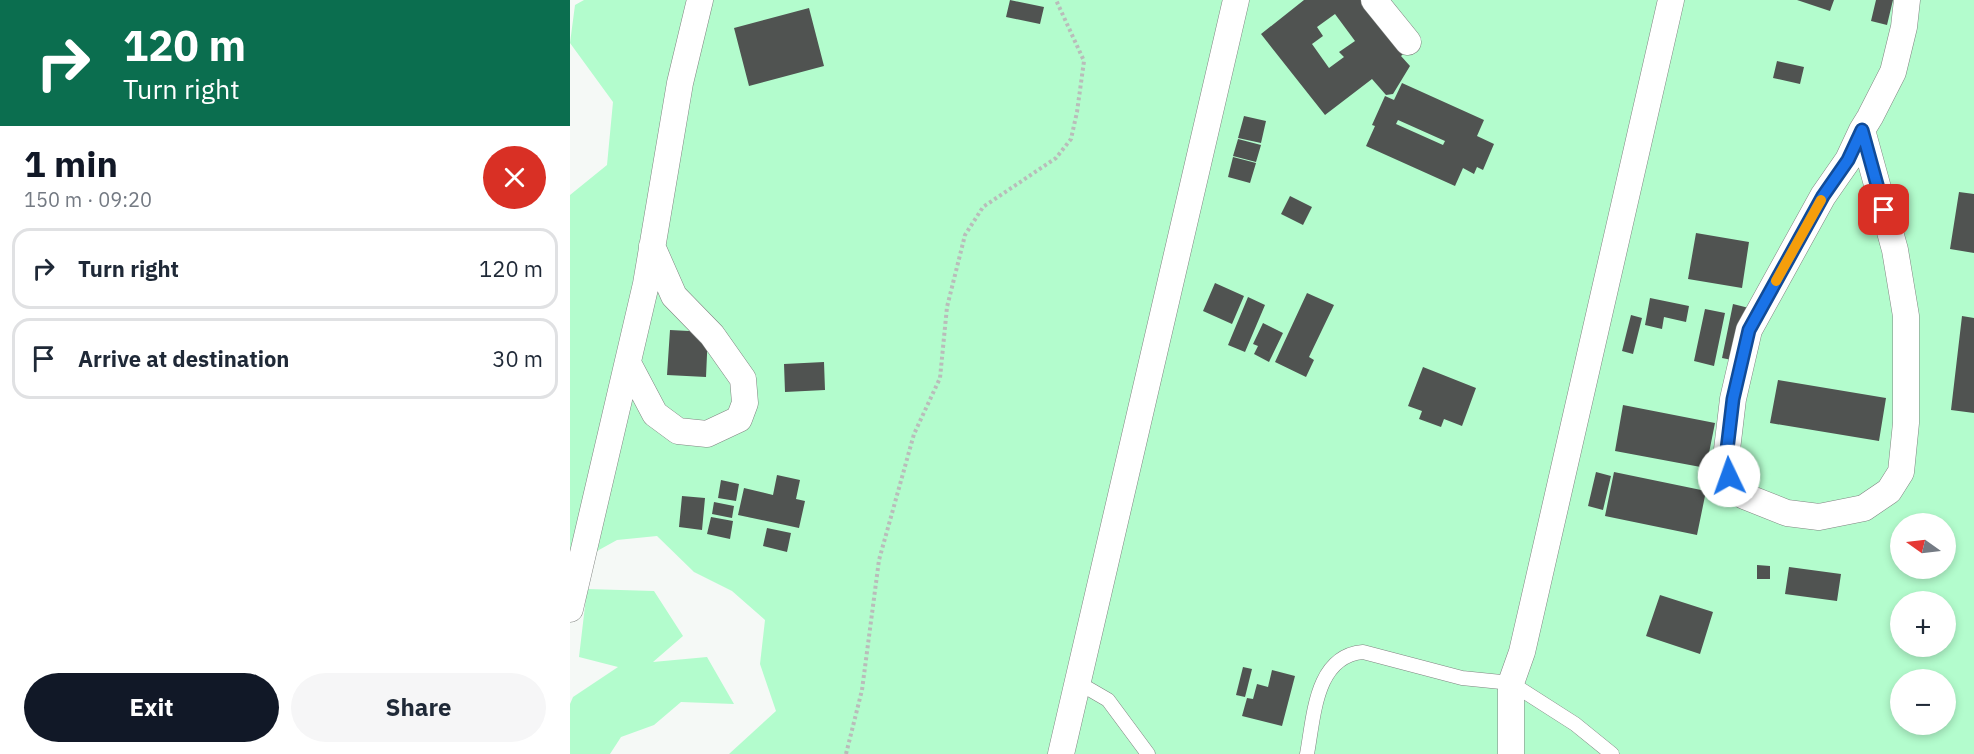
<!DOCTYPE html>
<meta charset="utf-8">
<style>
body{margin:0;font-family:"IBM Plex Sans",sans-serif;background:#f6f6f7;color:#1f2937;height:100vh;display:flex;flex-direction:column;font-size:22px;white-space:nowrap}
*{box-sizing:border-box;margin:0}
p{font-size:20px;color:#747a83}
.icon{flex:none;width:33px;height:33px;fill:none;stroke:currentColor;stroke-width:2;stroke-linecap:round;stroke-linejoin:round}
.map{position:relative;flex:1;overflow:hidden}
.panel{display:flex;flex-direction:column;background:#fff;width:570px}
.panel>*{flex:none}
.guide{background:#0b6e4f;color:#fff;overflow:hidden}
.needle{width:39px;rotate:284deg}
.fabs{position:absolute;left:1320px;top:513px;display:grid;gap:12px}
.fabs a{display:grid;place-items:center;width:66px;height:66px;border-radius:50%;background:#fff;box-shadow:0 3px 9px #0003;font-size:30px}
.pin{position:absolute;display:grid;place-items:center;width:51px;height:51px;color:#fff;margin:-26px;border-radius:12px;box-shadow:0 3px 9px #0006}
.me{position:absolute;width:66px;margin:-33px;rotate:357deg;stroke-linejoin:round;filter:drop-shadow(0 0 4px #0008)}
.turn{display:flex;align-items:center;gap:21px;height:126px;padding:0 24px;font-size:27px}
.turn .icon{width:78px;height:78px;stroke-width:2.5}
.turn b{display:block;font-size:42px;line-height:51px}
.round{display:grid;place-items:center;flex:none;width:63px;height:63px;border-radius:32px;background:#f6f6f7}
.head{display:flex;align-items:center;justify-content:space-between;height:102px;padding:0 24px}
h1{font-size:36px;font-weight:700;line-height:45px;color:#111827}
.cta{display:flex;gap:12px;margin-top:auto;padding:12px 24px}
.cta a{flex:1;height:69px;border-radius:36px;background:#111827;color:#fff;font-size:24px;font-weight:700;line-height:69px;text-align:center}
.cta a+a{background:#f6f6f7;color:#1f2937}
ul{padding:0;list-style:none}
li{display:flex;align-items:center;gap:18px;height:81px;margin:0 12px 9px;padding:0 12px;border:3px solid #e0e1e3;border-radius:18px}
li div{flex:1}
li b{display:block;font-size:22px}
li em{font-style:normal}
main{display:flex;flex:1;min-height:0}
.map>svg:first-child{display:block}
.green{fill:#b3fccd;fill-rule:evenodd}
.building{fill:#505351;fill-rule:evenodd}
.lines{fill:none;stroke-linecap:round;stroke-linejoin:round}
.service-casing{stroke:#808481;stroke-width:15}
.minor-casing{stroke:#808481;stroke-width:27}
.path{stroke:#b9bcba;stroke-width:4;stroke-dasharray:3 3;stroke-linecap:butt}
.service{stroke:#fff;stroke-width:14}
.minor{stroke:#fff;stroke-width:26}
.route-casing{stroke:#114b97;stroke-width:15}
.route{stroke:#1a73e8;stroke-width:10}
.slow{stroke:#f59e0b;stroke-width:10}
</style>
<main>
<section class="panel">
<div class="guide">
<div class="turn"><svg class="icon" aria-label="right" viewBox="0 0 24 24"><path d="M7 20v-9h11M14 6l5 5-5 5"/></svg><div><b>120 m</b>Turn right</div></div>
</div>
<div class="head"><div><h1>1 min</h1><p>150 m · 09:20</p></div><a class="round" style="background:#d93025;color:#fff"><svg class="icon" aria-label="close" viewBox="0 0 24 24"><path d="M6 6l12 12M18 6L6 18"/></svg></a></div>
<ul>
<li><svg class="icon" aria-label="right" viewBox="0 0 24 24"><path d="M7 20v-9h11M14 6l5 5-5 5"/></svg><div><b>Turn right</b></div><em>120 m</em></li>
<li><svg class="icon" aria-label="arrive" viewBox="0 0 24 24"><path d="M6 21V4h12l-3 4 3 4H6"/></svg><div><b>Arrive at destination</b></div><em>30 m</em></li>
</ul>
<div class="cta"><a>Exit</a><a>Share</a></div>
</section>
<div class="map">
<svg width="1404" height="754" viewBox="0 0 1404 754">
<rect width="100%" height="100%" fill="#f5f9f6"/>
<path class="green" d="M14,0H1404V754H159L206,711L190,664L195,620L162,591L124,572L87,536L47,540L0,566V195L37,165L43,102L0,43L5,5ZM1330,524H1376V568H1330ZM1330,602H1376V646H1330ZM1330,680H1376V724H1330Z
M17,589L84,591L113,636L83,662L137,657L164,704L111,702L84,725L51,737L40,754H0V704L3,697L48,667L9,657Z"/>
<path class="building" d="M440,0L474,7L470,24L436,17Z
M734,0H793L834,53L831,56L840,66L823,94L816,95L802,79L755,115L691,34ZM765,14L785,41L769,52L774,57L759,68L742,44L753,36L747,27Z
M1227,0H1264L1260,11Z
M1306,0H1323L1317,25L1301,21Z
M239,8L254,66L179,86L164,28Z
M1207,61L1234,67L1230,84L1203,78Z
M832,83L914,120L907,136L924,144L913,170L907,167L904,174L893,168L885,186L796,146L805,126L802,125L815,96L824,100ZM828,120L875,141L873,145L826,124Z
M674,116L696,121L691,143L668,138Z
M668,139L691,145L686,162L663,156Z
M663,157L686,163L680,183L658,177Z
M1389,192L1404,194V253L1380,249Z
M720,196L742,207L733,225L711,214Z
M1126,233L1179,242L1172,288L1118,279Z
M645,283L674,296L662,324L633,311Z
M737,293L764,305L739,357L744,360L736,377L705,362Z
M678,297L695,305L675,352L658,345Z
M1080,298L1119,306L1116,322L1094,317L1092,329L1075,325Z
M1163,304L1179,308L1167,361L1152,358Z
M1135,309L1155,313L1144,366L1124,361Z
M1061,315L1072,318L1063,354L1052,351Z
M1392,316L1404,318V413L1381,410Z
M693,323L713,333L699,362L684,354L688,346L683,344Z
M100,330L138,332L136,377L97,375Z
M254,362L255,390L215,392L214,364Z
M853,367L906,388L892,426L874,419L871,427L849,419L852,411L838,406Z
M1208,380L1316,398L1309,441L1200,423Z
M1053,405L1145,423L1136,468L1045,451Z
M1026,472L1041,476L1033,510L1018,506Z
M1044,472L1136,491L1127,535L1035,516Z
M207,475L230,480L226,499L235,501L229,528L168,515L174,488L203,495Z
M151,480L169,484L166,501L148,498Z
M112,496L135,498L132,530L109,527Z
M144,502L164,506L162,518L142,514Z
M141,517L163,521L160,539L137,534Z
M197,528L221,533L217,552L193,546Z
M1187,565L1200,566V579H1187Z
M1219,567L1271,574L1267,601L1215,594Z
M1090,595L1143,612L1130,654L1076,636Z
M673,667L682,669L675,697L666,695Z
M702,670L725,676L712,726L672,716L677,698L683,699L687,684L698,687Z"/>
<g class="lines">
<g class="service-casing">
<path id="service" d="M507,682L538,700L578,754
M737,754C744,717 745,656 793,652L892,678L941,683L1005,724L1042,754"/>
</g>
<g class="minor-casing">
<path id="minor" d="M804,0L838,42
M1292,130L1325,250L1336,316V423L1331,472L1319,491L1294,508L1249,517L1217,513L1174,496L1159,476L1156,458L1163,399L1179,330L1253,196L1278,160L1292,130L1300,117L1323,72L1334,27L1337,0
M58,363L85,414L108,431L137,434L169,419L175,403L173,379L142,335L104,296L82,246
M0,609L76,284L110,83L130,0
M491,754L666,0
M941,754V683L952,652L1101,0"/>
</g>
<path class="path" d="M276,754L292,690L309,560L344,434L370,378L377,307L395,235L413,207L486,158L501,139L507,112L514,61L486,0"/>
<use href="#service" class="service"/>
<use href="#minor" class="minor"/>
</g>
<g class="lines">
<g class="route-casing">
<path id="route" d="M1159,476L1156,458L1163,399L1179,330L1253,196L1278,160L1292,130L1314,210"/>
</g>
<use href="#route" class="route"/>
<path class="slow" d="M1206,281L1251,200"/>
</g>
</svg>
<div class="fabs">
<a><svg class="needle" viewBox="-14 -14 28 28"><path d="M0-13l5 13h-10z" fill="#e53935"/><path d="M0 13l5-13h-10z" fill="#747a83"/></svg></a>
<a>+</a>
<a>−</a>
</div>
<div class="pin" style="left:1314px;top:210px;background:#d93025"><svg class="icon" aria-label="arrive" viewBox="0 0 24 24"><path d="M6 21V4h12l-3 4 3 4H6"/></svg></div>
<svg class="me" style="left:1159px;top:476px" viewBox="-20 -20 40 40"><circle r="19" fill="#fff"/><path d="M0-13L10 11 0 6-10 11z" fill="#1a73e8"/></svg>
</div>
</main>
